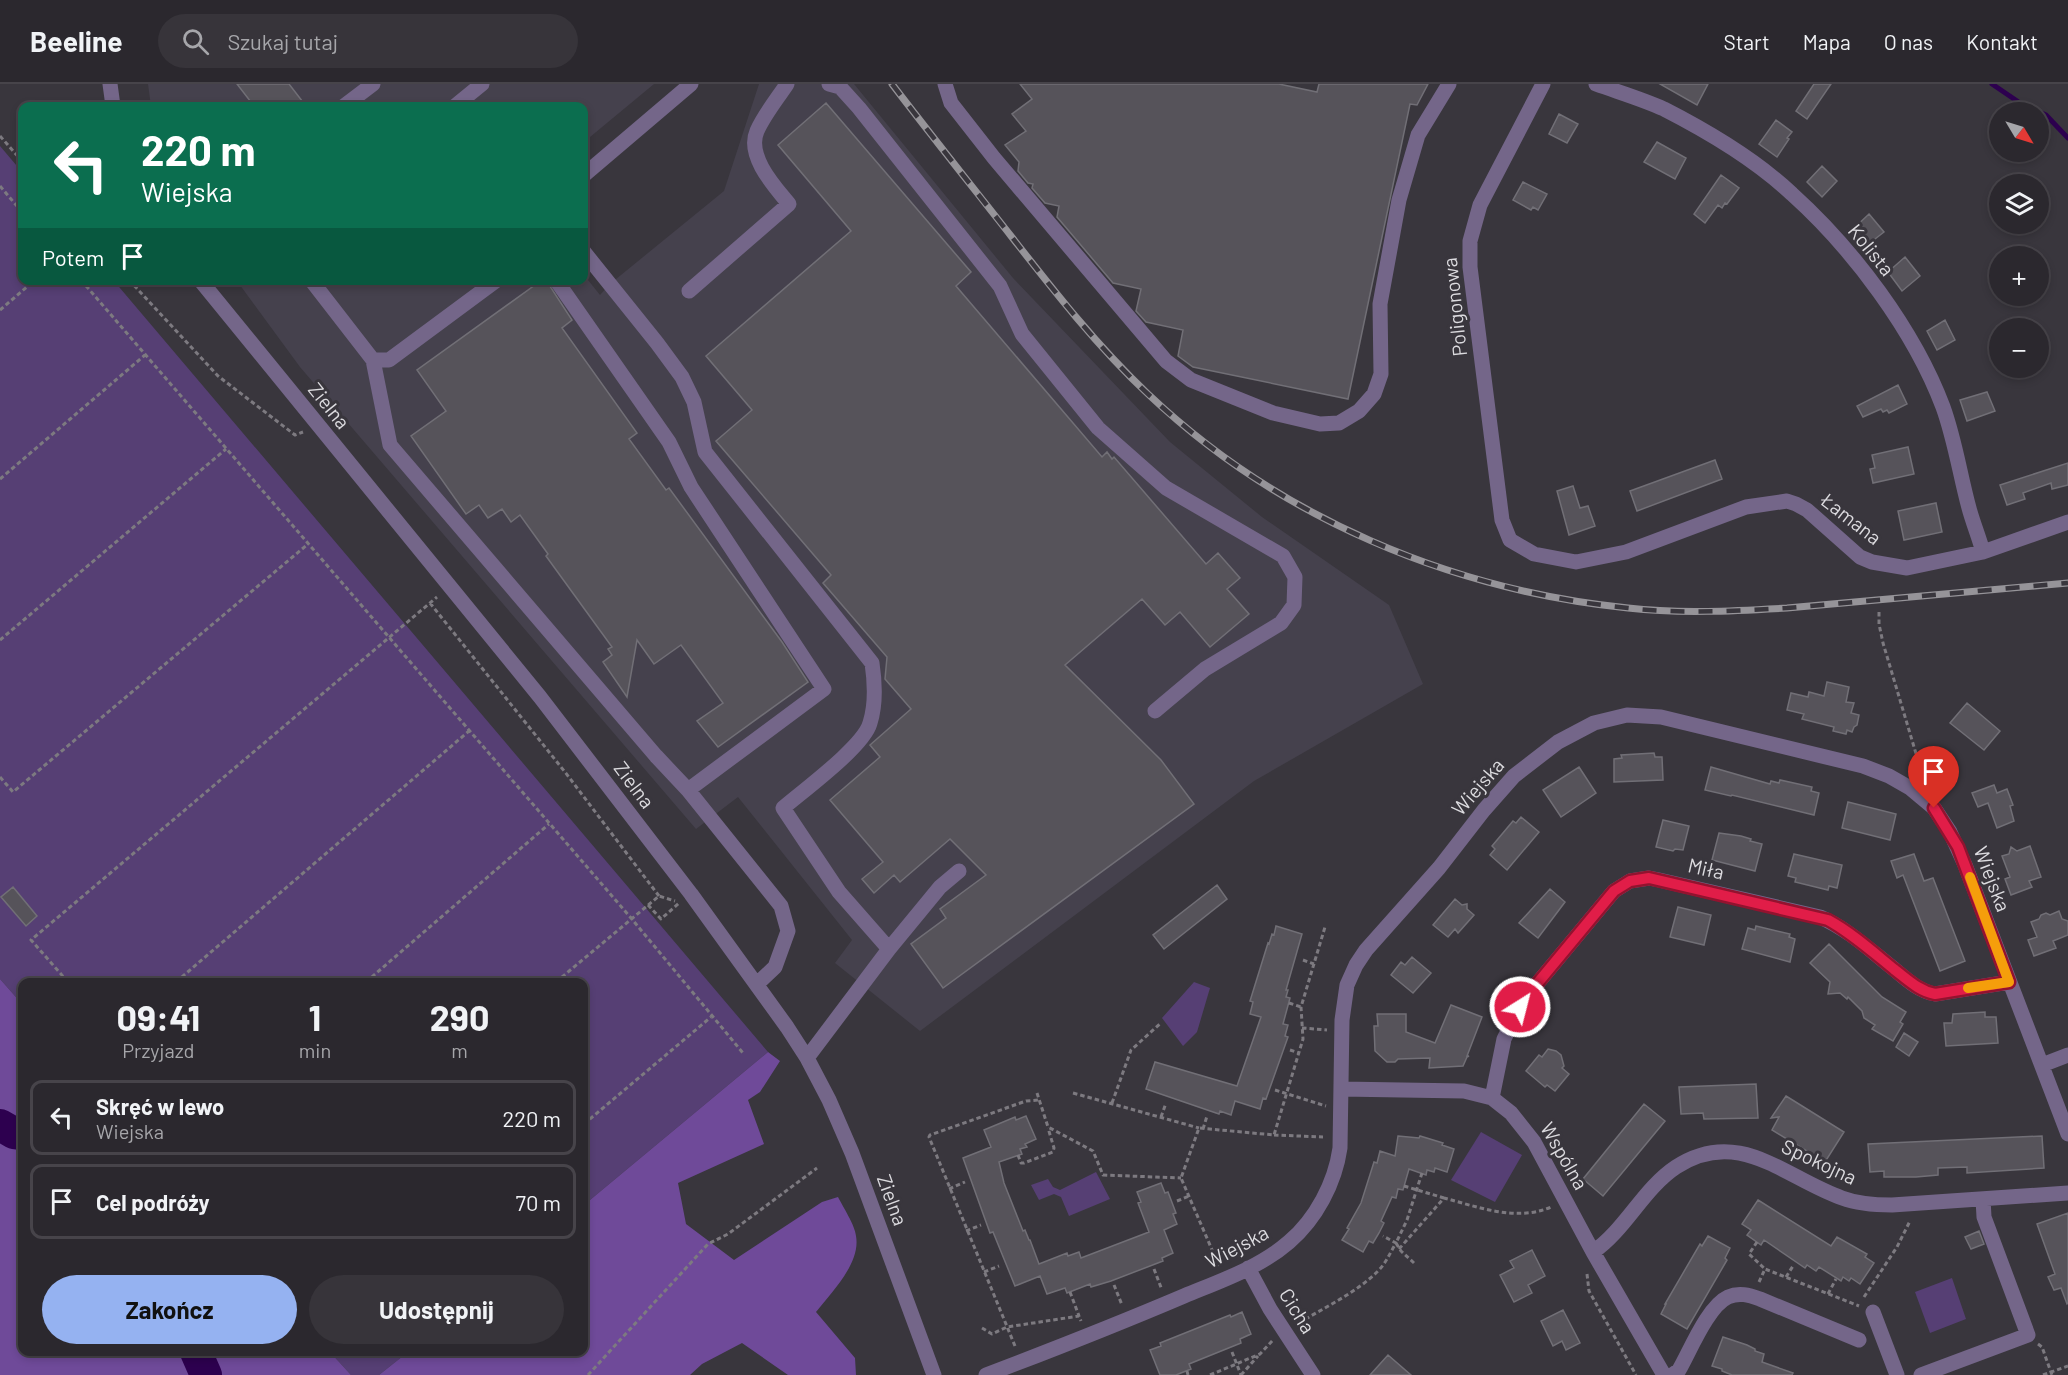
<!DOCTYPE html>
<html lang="pl">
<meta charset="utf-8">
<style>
body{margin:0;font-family:Barlow,sans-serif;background:#37343a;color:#f1f3f6;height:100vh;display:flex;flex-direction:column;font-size:22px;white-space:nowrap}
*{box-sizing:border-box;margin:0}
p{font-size:20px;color:#a6a6aa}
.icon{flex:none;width:33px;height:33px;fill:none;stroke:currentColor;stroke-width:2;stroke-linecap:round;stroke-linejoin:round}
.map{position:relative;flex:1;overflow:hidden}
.panel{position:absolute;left:18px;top:894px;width:570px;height:378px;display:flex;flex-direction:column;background:#2b282e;border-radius:12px;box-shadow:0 3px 9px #0003,0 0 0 2px #47444a}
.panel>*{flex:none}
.guide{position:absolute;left:18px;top:18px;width:570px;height:183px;border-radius:12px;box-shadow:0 3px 9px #0003,0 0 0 2px #47444a;background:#0b6e4f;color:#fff;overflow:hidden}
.needle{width:39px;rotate:128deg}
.controls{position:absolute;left:1989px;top:18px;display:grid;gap:12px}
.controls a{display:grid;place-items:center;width:60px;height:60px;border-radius:50%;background:#2b282e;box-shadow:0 3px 9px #0003,0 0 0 2px #47444a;font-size:30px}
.pin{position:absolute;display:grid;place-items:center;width:51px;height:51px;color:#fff;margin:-62px -26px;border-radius:50% 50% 50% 0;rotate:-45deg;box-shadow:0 0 6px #0007}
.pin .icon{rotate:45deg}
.me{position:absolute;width:66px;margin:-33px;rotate:36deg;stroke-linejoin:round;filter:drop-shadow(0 0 4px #0008)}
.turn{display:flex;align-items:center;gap:21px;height:126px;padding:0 24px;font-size:27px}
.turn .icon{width:78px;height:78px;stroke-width:2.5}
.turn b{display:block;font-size:42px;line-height:51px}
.then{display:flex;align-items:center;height:57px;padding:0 24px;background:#0003;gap:12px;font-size:22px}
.eta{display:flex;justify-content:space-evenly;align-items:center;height:102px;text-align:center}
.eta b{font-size:36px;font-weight:700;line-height:42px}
.cta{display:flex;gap:12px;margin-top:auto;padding:12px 24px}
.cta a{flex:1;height:69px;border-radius:36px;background:#95b2f1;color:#111;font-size:24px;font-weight:700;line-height:69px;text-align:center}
.cta a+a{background:#37343a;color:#f1f3f6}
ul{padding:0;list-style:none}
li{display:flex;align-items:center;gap:18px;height:75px;margin:0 12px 9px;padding:0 12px;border:3px solid #47444a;border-radius:12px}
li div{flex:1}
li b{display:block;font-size:22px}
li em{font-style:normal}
header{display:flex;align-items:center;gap:36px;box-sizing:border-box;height:84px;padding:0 30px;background:#2b282e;border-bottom:2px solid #47444a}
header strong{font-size:28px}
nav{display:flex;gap:33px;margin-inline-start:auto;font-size:21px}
.search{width:420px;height:54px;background:#37343a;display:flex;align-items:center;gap:15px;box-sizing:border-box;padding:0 21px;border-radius:33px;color:#a6a6aa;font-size:22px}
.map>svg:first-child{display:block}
.built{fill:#45414d}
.green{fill:#563f74}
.forest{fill:#6f4a99}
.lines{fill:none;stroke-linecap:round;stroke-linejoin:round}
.stream{stroke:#2d004f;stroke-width:5}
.river{stroke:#2d004f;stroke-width:32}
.building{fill:#56535a;stroke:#716f76;stroke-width:1.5}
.path{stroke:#7d7a80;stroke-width:3;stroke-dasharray:4.5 3;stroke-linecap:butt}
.minor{stroke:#746689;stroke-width:15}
.rail-casing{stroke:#969499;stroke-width:7}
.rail{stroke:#39363d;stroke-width:4.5;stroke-dasharray:14;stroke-linecap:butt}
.route-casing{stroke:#92132f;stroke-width:15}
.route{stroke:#e11d48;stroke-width:10}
.slow{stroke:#f59e0b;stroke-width:10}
.labels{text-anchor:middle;stroke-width:6;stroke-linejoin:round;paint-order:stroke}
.street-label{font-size:20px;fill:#dcdbdf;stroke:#39363d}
</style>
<header>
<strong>Beeline</strong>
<div class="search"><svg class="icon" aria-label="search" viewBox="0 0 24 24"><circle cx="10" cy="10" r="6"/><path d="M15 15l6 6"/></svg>Szukaj tutaj</div>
<nav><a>Start</a><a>Mapa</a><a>O nas</a><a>Kontakt</a></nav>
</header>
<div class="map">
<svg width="2068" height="1291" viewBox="0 0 2068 1291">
<rect width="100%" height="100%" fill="#39363d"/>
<path class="built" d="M148,0H654L584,58V22H151Z
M759,0H854L1013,194L1170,358L1262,433L1389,521L1423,600L1254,697L920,947L835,879L852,856L738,713L696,745L300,283L237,197L584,196V191L600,211L610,200L724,107Z"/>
<path class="green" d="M0,62L22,88V196L114,197L768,968L584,1121V898H22V920L0,895Z
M1194,898L1210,904L1197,948L1183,962L1162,934Z
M1481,1048L1522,1071L1495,1118L1451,1096Z
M1096,1088L1110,1115L1069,1132L1061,1113L1054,1110L1039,1116L1031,1101L1048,1095L1053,1103L1060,1106Z
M1952,1194L1966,1235L1930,1249L1915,1208Z
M330,1268H408L379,1291H351Z"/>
<path class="forest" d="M0,895L22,920V1268H330L351,1291H0Z
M768,968L780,977L760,1008L748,1016L764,1060L678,1099L686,1140L734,1176L822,1118L838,1113C843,1123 855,1141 856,1152C861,1179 831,1209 816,1228L855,1274L856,1291H788L742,1259L702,1280L690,1291H379L408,1268H584V1121Z"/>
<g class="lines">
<path class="stream" d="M1992,0L2020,19L2046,31L2068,54"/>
<path class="river" d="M0,1041L14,1049L22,1050
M196,1268L206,1291"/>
</g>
<path class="building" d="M237,0H289L306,22H254Z
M1020,0H1279L1317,8L1319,0H1428L1417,21L1410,20L1348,315L1193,283L1178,272L1183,246L1146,238L1136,227L1141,205L1113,199L1057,133L1059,122L1045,119L1032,104L1033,100L1028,99L1018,87L1019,78L1005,61L1026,47L1012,30L1032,15Z
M1660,0H1708L1697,21Z
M1814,0H1831L1807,35L1796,27Z
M826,19L971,188L956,202L1102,373L1107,368L1112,375L1114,373L1206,480L1218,469L1240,494L1227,505L1249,530L1210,563L1180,528L1165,541L1142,515L1065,581L1161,676L1194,720L943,904L911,860L946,834L940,825L986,791L950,755L900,798L894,791L874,809L862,795L883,778L830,716L880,673L870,661L911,625L885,595L887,573L823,499L831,491L716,357L752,326L706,272L851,147L778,61Z
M1559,30L1578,40L1567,59L1549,50Z
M1776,36L1792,48L1787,54L1789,55L1777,73L1759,60Z
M1657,58L1686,74L1675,95L1644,78Z
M1822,82L1837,97L1822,113L1807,98Z
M1721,91L1739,104L1727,120L1725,119L1722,124L1718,121L1705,139L1694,130Z
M1523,98L1547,110L1538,126L1533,123L1531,126L1513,116Z
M1869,130L1884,148L1866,162L1852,146Z
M1905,173L1920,192L1902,207L1888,188Z
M542,196H546L572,236L562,244L637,349L629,355L666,406L669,404L782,558L808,598L718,663L697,637L723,619L681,561L654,580L637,556L627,613L603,578L612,571L608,565L612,563L546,472L548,470L520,431L511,438L502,425L488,434L479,421L466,430L411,352L446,327L417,286Z
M1945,236L1955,256L1937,266L1927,247Z
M1898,301L1907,320L1889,329L1887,326L1883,328L1881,325L1863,333L1857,322Z
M1987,308L1995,327L1967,337L1960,316Z
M1908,363L1914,390L1873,399L1870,385L1875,384L1872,371Z
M1715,376L1722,395L1637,427L1630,407Z
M2068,379V401L2052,405L2051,399L2023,409L2025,415L2007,421L2000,401Z
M1573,402L1580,424L1588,422L1595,442L1569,451L1557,407Z
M1936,419L1942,448L1904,456L1898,427Z
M1827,598L1849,603L1846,618L1854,619L1851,629L1859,631L1857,641L1854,643L1852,648L1847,646L1846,650L1833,647L1834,643L1802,635L1804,630L1787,626L1791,609L1808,613L1809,608L1824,612Z
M1967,619L2000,647L1984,666L1950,639Z
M1654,669L1655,673H1662L1663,696L1614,698V675L1622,674L1621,671Z
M1579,683L1596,709L1561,733L1543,706Z
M1711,683L1770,700L1771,697L1779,699L1780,696L1812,703L1811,707L1819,709L1814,731L1732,711L1731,712L1705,706Z
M1994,701L1997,709L2007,705L2013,721L2010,722L2014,737L1997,744L1988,719L1978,723L1972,709Z
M1848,718L1896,730L1890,756L1842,744Z
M1521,733L1539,748L1507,786L1490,771L1495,765L1492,762L1513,737L1516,739Z
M1663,736L1689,742L1683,766L1675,765L1673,767L1656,763Z
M1719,749L1741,752L1751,755L1750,757L1762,760L1755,787L1712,776Z
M2030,762L2041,793L2029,797L2032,803L2011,811L2005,795L2010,793L2002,772L2009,770L2011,763L2017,767Z
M1794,770L1842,781L1837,804L1829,802L1828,806L1795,798L1796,794L1788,792Z
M1914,770L1924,797L1933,794L1965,877L1940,887L1903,791L1897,794L1891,777Z
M1217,801L1227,815L1164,865L1153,851Z
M13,803L37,832L26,842L1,813Z
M1550,805L1565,818L1538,854L1519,839Z
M1455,815L1462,821L1467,820V825L1474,831L1458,849L1455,845L1448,853L1433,841Z
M1678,823L1711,831L1704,861L1670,853Z
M2059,827L2062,835L2068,837V851L2053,857L2056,864L2034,872L2028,856L2037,853L2031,838L2039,835L2041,831L2046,829L2050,831Z
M1276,842L1302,850L1286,906H1288L1286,913L1290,914L1283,940L1288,941L1285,952L1288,953L1266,1015L1263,1014L1260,1025L1235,1017L1231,1031L1220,1027L1219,1030L1146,1005L1155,978L1237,1002L1261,933L1250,930L1253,918L1250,917L1268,859L1269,860L1272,850L1274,851Z
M1756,842L1790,850L1789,853L1795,855L1790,878L1742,865L1748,844L1755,846Z
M1829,860L1882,913L1906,928L1900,938L1903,940L1893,957L1872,945L1875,941L1864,934L1862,927L1848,913L1847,915L1840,909L1828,910L1830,898L1810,879Z
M1412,873L1431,889L1413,909L1391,891L1401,878L1405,881Z
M1451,921L1482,933L1467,972H1469L1467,973L1463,982L1429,984L1430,974L1398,975L1395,978H1387L1375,967L1374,942H1378L1377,930H1406V948L1435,959Z
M1985,928V933H1996L1998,959L1946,962L1944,939H1952L1953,930Z
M1904,949L1918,958L1909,972L1896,963Z
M1548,965L1556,967L1561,971L1564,982L1562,984L1569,990L1555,1007L1547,1001L1545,1003L1526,987L1539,971L1542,973Z
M1756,1000L1758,1034L1704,1035L1703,1029L1681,1030L1679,1003Z
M1786,1012L1844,1048L1825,1078L1772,1046L1779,1033L1771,1034Z
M1644,1020L1665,1037L1603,1112L1583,1095Z
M1026,1032L1036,1055L1025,1060L1027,1063L1020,1065L1022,1070L999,1078L1004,1099L1023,1147L1025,1146L1029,1156H1030L1039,1180L1067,1169L1068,1172L1079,1168L1081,1174L1149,1148L1138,1119L1141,1118L1137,1108L1161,1099L1165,1109L1168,1108L1176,1129L1173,1130L1177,1140L1164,1146L1173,1169L1162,1174L1163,1177L1111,1197L1091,1203L1090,1200L1067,1209L1065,1204L1047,1210L1040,1192L1015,1202L993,1148L990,1149L963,1074L991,1063L984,1046L1015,1033L1016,1036Z
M1398,1052L1419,1054L1420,1052L1443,1059L1442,1061L1454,1065L1447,1088L1435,1084L1434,1088L1427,1086L1426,1091L1409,1085L1403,1106L1398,1105L1396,1114L1392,1113L1381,1137L1384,1139L1379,1149L1373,1159L1369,1157L1363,1168L1342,1156L1349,1145L1347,1144L1361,1119L1374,1078L1377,1079L1380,1067L1395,1072Z
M2042,1052L2044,1084L1967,1089V1083L1938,1084V1091L1916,1093H1884V1087L1870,1088L1868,1060Z
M1758,1116L1831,1162L1837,1153L1867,1170L1865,1173L1874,1179L1860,1200L1851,1194L1849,1197L1843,1193L1841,1197L1819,1183L1816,1187L1807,1181L1805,1184L1764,1156L1761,1161L1747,1151L1751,1146L1742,1140Z
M2068,1129V1219L2067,1220L2061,1204L2054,1206L2048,1193L2055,1190L2037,1140Z
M1979,1147L1984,1160L1971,1165L1965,1153Z
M1708,1152L1730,1164L1725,1174L1727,1176L1687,1245L1661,1230L1666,1220H1665L1700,1160L1702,1162Z
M1532,1166L1545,1192L1528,1201L1532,1209L1514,1218L1500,1191L1514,1184L1510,1177Z
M1563,1226L1580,1259L1566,1266L1562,1257L1553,1262L1541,1237Z
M1242,1228L1251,1250L1240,1255L1241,1259L1189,1280L1191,1285L1176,1291H1160L1150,1266L1161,1262L1160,1259L1230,1231L1231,1233Z
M1723,1253L1747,1261L1755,1265V1267L1764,1270L1762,1278L1793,1289L1792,1291H1732L1722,1287V1285L1712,1282Z
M1388,1271L1411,1291H1370Z"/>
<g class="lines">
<path class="path" d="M0,52L22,77
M0,102L22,128
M81,196L631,834L743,969
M129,196L218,292L295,351L303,348
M0,226L35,196
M0,395L145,271
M430,519L565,688L659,812
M1879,528V540L1883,559L1923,693
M0,556L226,365
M0,693L13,708L308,460
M648,821L661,835L679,819
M1303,876L1314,880
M68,898L31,856L437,513
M176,898L469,647
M366,898L549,740
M556,898L659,812L675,817
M1289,919L1301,923
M1302,944L1327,946
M1290,966L1299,969
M1275,1006L1326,1022
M1037,1009L1048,1043L1093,1067L1103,1091L1181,1094
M1073,1009L1199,1044
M1112,1019L1131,966L1161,939
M1161,1033L1166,1019
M584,1040L711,933
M1203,1045L1207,1032
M1274,1051L1323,1053
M1018,1071L1021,1079H1024L1053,1068L1054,1064L1048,1044
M1404,1102L1444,1114
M949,1105L965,1098
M1177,1117L1189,1112
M966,1147L981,1141
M1757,1158L1749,1170L1765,1185
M1399,1165L1444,1114C1478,1123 1517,1138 1551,1123
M1414,1179L1401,1167L1396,1159L1407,1136L1422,1089
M1219,1182L1181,1094L1199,1044L1274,1051L1303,955L1301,923L1325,843
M1154,1185L1162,1206
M984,1188L999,1182
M1587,1190L1589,1207L1636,1291
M1786,1193L1793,1182
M1759,1198L1765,1185L1859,1222
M1114,1201L1122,1221
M1070,1208L1079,1232
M1828,1210L1836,1195
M1864,1213L1897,1163L1910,1137
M1299,1239C1325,1223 1356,1209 1378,1187C1386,1179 1390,1169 1396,1159L1383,1152
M982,1244L992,1250L1007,1243L1079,1232L1081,1237
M2038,1260L2042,1263L2052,1291
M1015,1262L929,1053L930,1051L1026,1017L1039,1016
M1232,1268L1241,1291
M1187,1287L1188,1291
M588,1291L708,1160L728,1150L817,1084
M1210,1291L1260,1270L1273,1256
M1241,1291L1258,1272
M2043,1291L2068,1282"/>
<path class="minor" d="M110,0L113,22
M829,0L840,3L859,24L1000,202L1022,250L1098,344L1166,404L1283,472L1295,493L1294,521L1281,539L1205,585L1155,627
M945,0L951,19L994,74L1166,277L1191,296L1273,329L1320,340L1339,339L1359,327L1374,310L1381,290L1380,220L1399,116L1418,51L1449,0
M1543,0L1480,121L1470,157V183L1502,436L1510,456L1534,470L1576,478L1626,468L1746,423L1787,417L1796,420L1807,426L1860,473L1872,478L1907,484L1983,468L2068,438
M1596,0C1618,8 1642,15 1664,25C1709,48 1755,75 1792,110C1853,165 1914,246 1943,323C1955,356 1960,391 1969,424C1973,439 1979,453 1983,468
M344,22L373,0
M455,22L482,0
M584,91L691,0
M584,168L657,259L682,293L694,318L705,368L872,579C875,599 876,620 870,639C864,662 804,706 783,724L839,808L889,865L807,974
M200,196L540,613L691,810L787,943L807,974L829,1016L852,1069L934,1291
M311,196L373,276L390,361L656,672L688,706
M556,196L669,358L691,403L824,605L688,706L781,822L788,847L775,883L757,900
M689,207L789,120C775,103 746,72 757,47C764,31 777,15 787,0
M373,276H389L497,196
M889,865L940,803L959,787
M2042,981L2068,971
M1341,1005L1464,1007L1492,1014L1511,1029L1534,1058L1593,1168L1664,1291
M1492,1014L1504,955L1520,923L1536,901L1614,807L1630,797L1649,794L1659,796L1820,833C1848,845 1871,867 1894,885C1907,896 1919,907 1935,910L2009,898
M1593,1168C1626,1145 1643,1105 1676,1083C1739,1042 1785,1094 1842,1114C1858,1120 1875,1121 1892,1121L2068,1109
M1248,1184L1270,1225L1313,1291
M1873,1228L1897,1291
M986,1291C1052,1266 1118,1240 1184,1212C1220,1197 1259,1184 1289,1158C1316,1135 1335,1099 1340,1064L1342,936L1347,901L1356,881L1366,866L1439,784L1484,726L1514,692L1558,658L1594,639L1627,631L1661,633L1863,682L1889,692L1910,704L1934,724L1950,748L1965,781L2068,1050
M1672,1291L1679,1286C1690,1267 1708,1222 1728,1213C1739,1208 1749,1211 1760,1215L1859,1256
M1921,1291L2028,1251L1984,1133L1983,1115"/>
<g class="rail-casing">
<path id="rail" d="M892,0C931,51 971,101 1011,152C1054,207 1097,262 1148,310C1278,433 1450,506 1628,524C1680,530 1734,527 1787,524L2068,499"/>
</g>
<use href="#rail" class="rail"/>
</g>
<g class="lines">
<g class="route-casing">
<path id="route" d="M1520,923L1536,901L1614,807L1630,797L1649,794L1828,836C1852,849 1874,869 1895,886C1908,896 1919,907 1935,910L2009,898L1958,763L1934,724"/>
</g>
<use href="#route" class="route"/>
<path class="slow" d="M1968,904L2009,898L1970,793"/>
</g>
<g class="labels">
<g class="street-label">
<text transform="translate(1871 166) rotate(51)" y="7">Kolista</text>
<text transform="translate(1455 223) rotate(-96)" y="7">Poligonowa</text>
<text transform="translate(329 322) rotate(51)" y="7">Zielna</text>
<text transform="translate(1851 435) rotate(38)" y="7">Łamana</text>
<text transform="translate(634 701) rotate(53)" y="7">Zielna</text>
<text transform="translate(1478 703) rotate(-49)" y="7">Wiejska</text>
<text transform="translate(1706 785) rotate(13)" y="7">Miła</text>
<text transform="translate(1992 795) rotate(69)" y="7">Wiejska</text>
<text transform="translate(1564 1072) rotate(60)" y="7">Wspólna</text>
<text transform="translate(1819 1078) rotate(25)" y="7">Spokojna</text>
<text transform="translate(892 1116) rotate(70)" y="7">Zielna</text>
<text transform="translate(1237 1163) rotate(-28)" y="7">Wiejska</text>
<text transform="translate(1297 1227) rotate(58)" y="7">Cicha</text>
</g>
</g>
</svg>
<div class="controls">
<a><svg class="needle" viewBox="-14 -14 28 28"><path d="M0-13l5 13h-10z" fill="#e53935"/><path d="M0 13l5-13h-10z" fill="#a6a6aa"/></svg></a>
<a><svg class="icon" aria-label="layers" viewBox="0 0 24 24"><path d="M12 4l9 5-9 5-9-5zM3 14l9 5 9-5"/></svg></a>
<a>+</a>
<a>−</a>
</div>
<div class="pin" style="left:1934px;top:724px;background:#d93025"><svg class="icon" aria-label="arrive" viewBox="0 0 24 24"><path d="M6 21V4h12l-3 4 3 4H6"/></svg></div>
<svg class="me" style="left:1520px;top:923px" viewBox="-20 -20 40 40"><circle r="17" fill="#e11d48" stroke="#fff" stroke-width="3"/><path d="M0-11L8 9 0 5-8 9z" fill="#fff"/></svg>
<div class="guide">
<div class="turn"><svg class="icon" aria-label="left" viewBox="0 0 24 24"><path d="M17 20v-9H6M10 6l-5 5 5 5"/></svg><div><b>220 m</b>Wiejska</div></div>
<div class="then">Potem<svg class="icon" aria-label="arrive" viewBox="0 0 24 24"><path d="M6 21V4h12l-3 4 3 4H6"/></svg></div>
</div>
<section class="panel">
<div class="eta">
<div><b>09:41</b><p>Przyjazd</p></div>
<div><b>1</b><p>min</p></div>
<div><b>290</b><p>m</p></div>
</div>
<ul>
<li><svg class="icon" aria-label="left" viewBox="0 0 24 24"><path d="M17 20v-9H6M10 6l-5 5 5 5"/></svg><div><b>Skręć w lewo</b><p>Wiejska</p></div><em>220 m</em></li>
<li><svg class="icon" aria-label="arrive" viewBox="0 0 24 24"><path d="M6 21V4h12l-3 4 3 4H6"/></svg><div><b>Cel podróży</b></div><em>70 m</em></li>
</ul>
<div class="cta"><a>Zakończ</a><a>Udostępnij</a></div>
</section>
</div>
